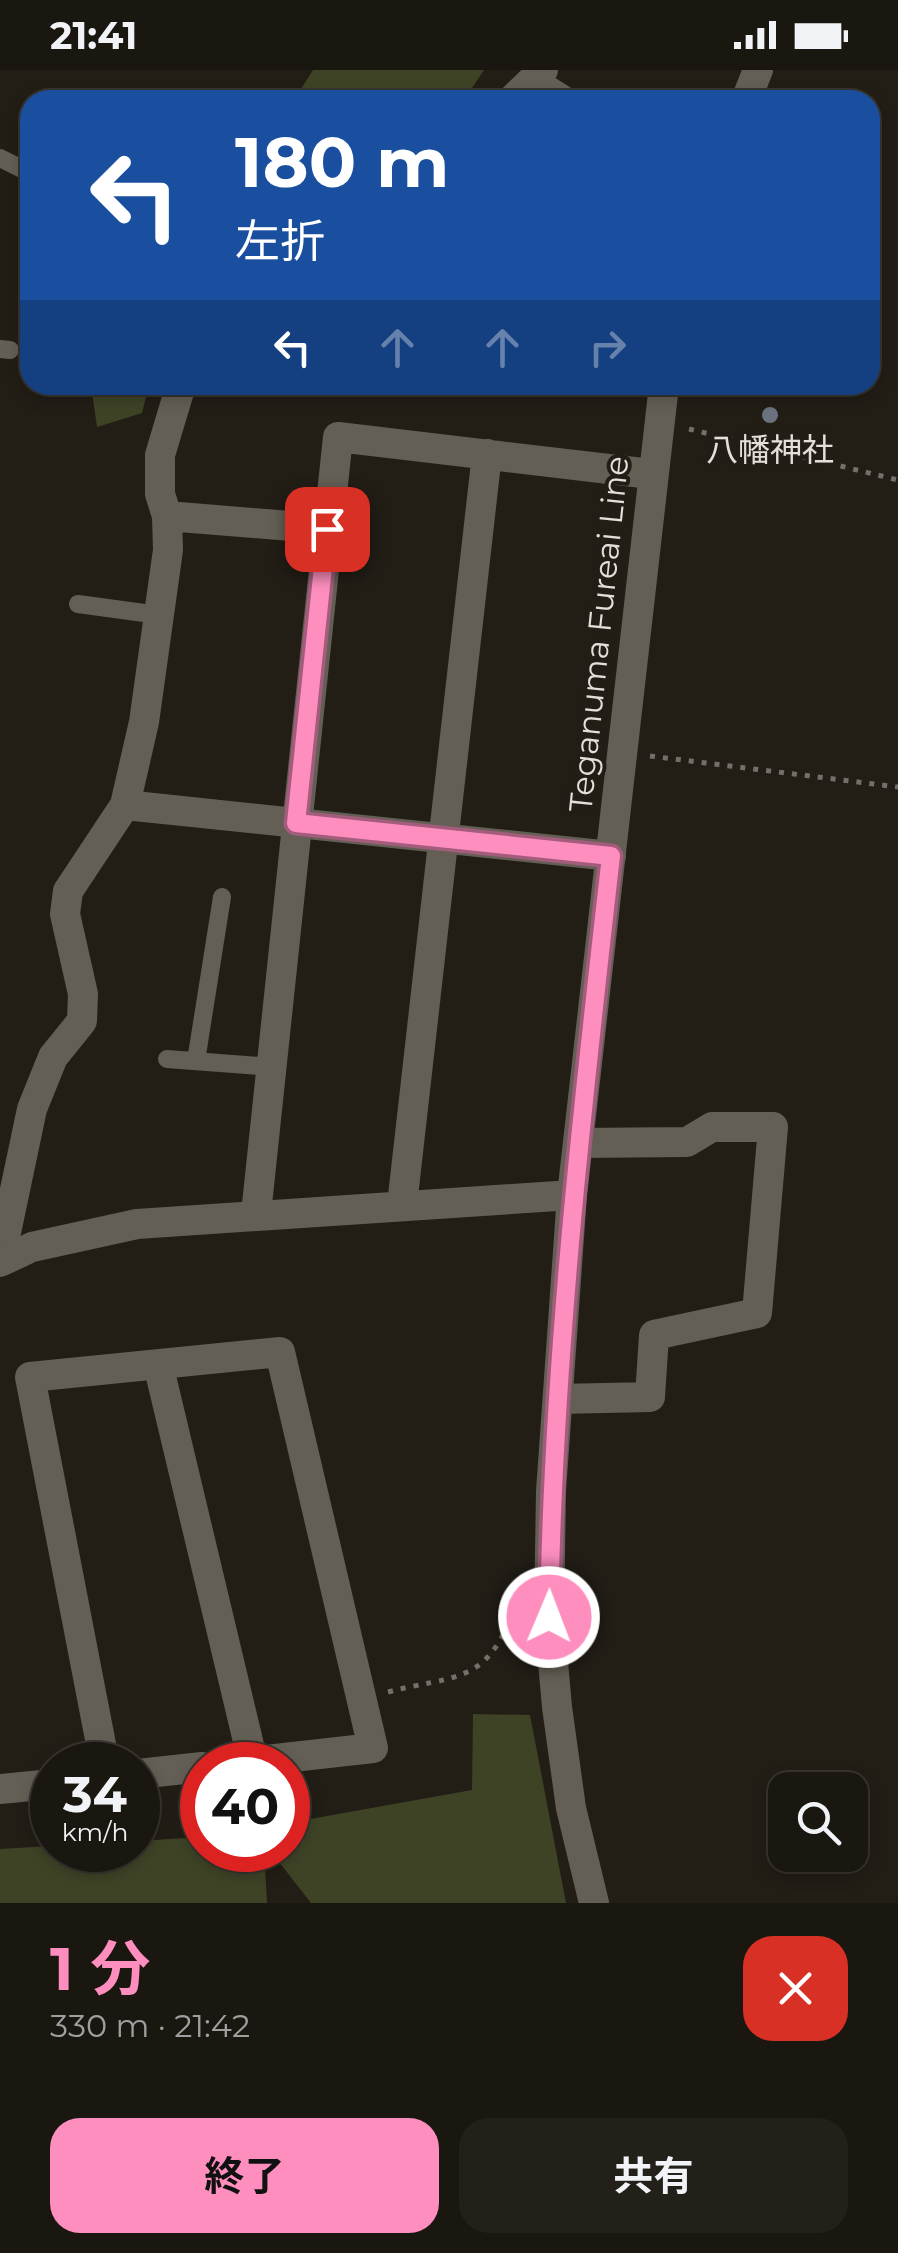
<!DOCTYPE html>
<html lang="ja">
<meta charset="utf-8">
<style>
body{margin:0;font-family:Montserrat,"Noto Sans JP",sans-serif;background:#231f19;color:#f1f3f6;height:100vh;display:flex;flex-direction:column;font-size:38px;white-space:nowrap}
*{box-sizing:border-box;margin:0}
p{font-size:32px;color:#9f9f9f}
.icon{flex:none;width:55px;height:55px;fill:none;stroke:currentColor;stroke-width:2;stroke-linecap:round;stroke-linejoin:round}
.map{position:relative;height:1833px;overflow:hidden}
.side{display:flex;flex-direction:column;background:#1a1610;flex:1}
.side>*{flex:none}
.top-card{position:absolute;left:20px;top:20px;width:860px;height:305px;border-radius:30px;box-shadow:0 5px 15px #0003,0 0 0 2px #383530;background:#1a4fa0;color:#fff;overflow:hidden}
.controls{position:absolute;left:768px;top:1702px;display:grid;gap:20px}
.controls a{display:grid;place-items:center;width:100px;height:100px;border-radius:20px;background:#1a1610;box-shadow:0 5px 15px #0003,0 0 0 2px #383530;font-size:50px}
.speed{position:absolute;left:30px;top:1672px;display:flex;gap:20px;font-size:50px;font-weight:700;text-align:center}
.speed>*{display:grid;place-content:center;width:130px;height:130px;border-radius:50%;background:#1a1610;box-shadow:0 5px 15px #0003,0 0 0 2px #383530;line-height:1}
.speed small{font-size:25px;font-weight:400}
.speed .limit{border:15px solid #d22;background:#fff;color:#111}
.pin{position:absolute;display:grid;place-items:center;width:85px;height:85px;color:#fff;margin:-42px;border-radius:20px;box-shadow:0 5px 15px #0006}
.me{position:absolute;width:110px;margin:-55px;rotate:1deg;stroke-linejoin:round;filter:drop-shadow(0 0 8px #0008)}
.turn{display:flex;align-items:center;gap:35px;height:210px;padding:0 50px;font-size:45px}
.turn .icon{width:130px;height:130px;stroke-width:2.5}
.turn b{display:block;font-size:70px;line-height:85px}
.lanes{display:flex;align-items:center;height:95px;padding:0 50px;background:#0003;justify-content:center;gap:50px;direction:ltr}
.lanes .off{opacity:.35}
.round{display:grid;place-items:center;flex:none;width:105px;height:105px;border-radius:30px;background:#231f19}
.headline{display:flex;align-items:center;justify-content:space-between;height:170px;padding:0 50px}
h1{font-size:60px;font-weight:700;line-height:75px;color:#fd8ebe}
.action{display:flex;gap:20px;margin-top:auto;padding:20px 50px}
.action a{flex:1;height:115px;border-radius:30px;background:#fd8ebe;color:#111;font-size:40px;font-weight:700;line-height:115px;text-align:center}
.action a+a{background:#231f19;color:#f1f3f6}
.status{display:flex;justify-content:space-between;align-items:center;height:70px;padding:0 50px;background:#1a1610;direction:ltr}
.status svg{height:28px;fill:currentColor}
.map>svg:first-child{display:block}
.green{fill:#3f4326}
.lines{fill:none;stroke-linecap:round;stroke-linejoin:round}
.path{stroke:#737069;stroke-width:5;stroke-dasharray:5 8;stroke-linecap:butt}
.lane{stroke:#645f55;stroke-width:18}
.street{stroke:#645f55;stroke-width:30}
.secondary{stroke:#645f55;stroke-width:30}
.route-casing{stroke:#a45c7c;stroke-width:25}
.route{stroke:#fd8ebe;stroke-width:18}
.worship-dot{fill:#6b7280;stroke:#221e16;stroke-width:4}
.labels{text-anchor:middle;stroke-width:8;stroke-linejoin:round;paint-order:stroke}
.poi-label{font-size:32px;fill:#e3e0db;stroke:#221e16}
.street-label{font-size:32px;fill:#e3e0db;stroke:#221e16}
</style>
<div class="status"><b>21:41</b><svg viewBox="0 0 49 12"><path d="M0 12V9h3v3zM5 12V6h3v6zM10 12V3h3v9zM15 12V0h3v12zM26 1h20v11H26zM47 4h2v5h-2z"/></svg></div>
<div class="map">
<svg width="898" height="1833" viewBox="0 0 898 1833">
<rect width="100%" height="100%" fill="#221e16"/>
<path class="green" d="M313,0H484L464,30H294Z
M91,315H149L142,343L97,357Z
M473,1644L530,1645L566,1833H311L272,1783L288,1780V1753L472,1720Z
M202,1767V1780H249L265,1798L267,1833H0V1779L52,1776V1780H138V1771Z"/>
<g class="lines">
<path class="path" d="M689,359L898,410
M650,686L898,717
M388,1622C453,1605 484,1615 511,1547L524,1546"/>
<path class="lane" d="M0,88L30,103
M0,279L10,280
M78,534L159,545
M167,989L272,997
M196,991L222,827"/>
<path class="street" d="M532,11L562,30
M512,30L543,0
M167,446L327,459
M125,735L611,786
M402,1135L487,384
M256,1144L338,367L651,404
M0,1191L32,1039L53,987L82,951L83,924L65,844L68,821L125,735L144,652L168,480L167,446L160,424V385L181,315
M158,1294L253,1692
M558,1329L650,1327L654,1265L757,1243L773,1057H712L687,1072L579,1073
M105,1695L30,1307L280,1282L373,1678L222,1695
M138,1704L202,1697
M0,1719L52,1714"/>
<path class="secondary" d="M746,30L758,0
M0,1192L32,1177L137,1154L572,1125
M594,1833L571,1738L557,1637L549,1547L551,1421L572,1125L664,315"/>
</g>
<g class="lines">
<g class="route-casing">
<path id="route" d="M327,459L296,753L611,786C582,1039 553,1292 549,1547"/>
</g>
<use href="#route" class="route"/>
</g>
<circle class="worship-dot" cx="770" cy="345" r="10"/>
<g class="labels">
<g class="poi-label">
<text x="770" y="391">八幡神社</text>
</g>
<g class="street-label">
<text transform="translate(599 564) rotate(-84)" y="11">Teganuma Fureai Line</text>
</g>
</g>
</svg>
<div class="controls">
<a><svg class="icon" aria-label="search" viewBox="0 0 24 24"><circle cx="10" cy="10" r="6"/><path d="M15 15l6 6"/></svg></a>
</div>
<div class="speed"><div>34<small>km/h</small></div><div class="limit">40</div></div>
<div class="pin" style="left:327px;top:459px;background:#d93025"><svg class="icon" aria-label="arrive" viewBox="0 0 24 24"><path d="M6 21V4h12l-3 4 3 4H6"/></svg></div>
<svg class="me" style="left:549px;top:1547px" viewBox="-20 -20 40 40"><circle r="17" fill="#fd8ebe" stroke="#fff" stroke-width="3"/><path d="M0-11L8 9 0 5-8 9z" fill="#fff"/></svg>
<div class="top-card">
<div class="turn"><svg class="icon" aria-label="left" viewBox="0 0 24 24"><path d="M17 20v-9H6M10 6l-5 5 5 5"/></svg><div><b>180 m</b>左折</div></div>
<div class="lanes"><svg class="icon" aria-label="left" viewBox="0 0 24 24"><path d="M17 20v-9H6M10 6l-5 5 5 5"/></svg><svg class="icon off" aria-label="ahead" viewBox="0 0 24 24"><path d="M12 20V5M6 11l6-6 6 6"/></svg><svg class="icon off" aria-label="ahead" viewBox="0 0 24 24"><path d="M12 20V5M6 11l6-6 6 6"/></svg><svg class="icon off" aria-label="right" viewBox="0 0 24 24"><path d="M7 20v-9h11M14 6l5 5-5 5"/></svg></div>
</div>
</div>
<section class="side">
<div class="headline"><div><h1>1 分</h1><p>330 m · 21:42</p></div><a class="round" style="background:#d93025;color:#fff"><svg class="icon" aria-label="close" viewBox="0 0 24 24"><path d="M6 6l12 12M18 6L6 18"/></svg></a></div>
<div class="action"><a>終了</a><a>共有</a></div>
</section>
